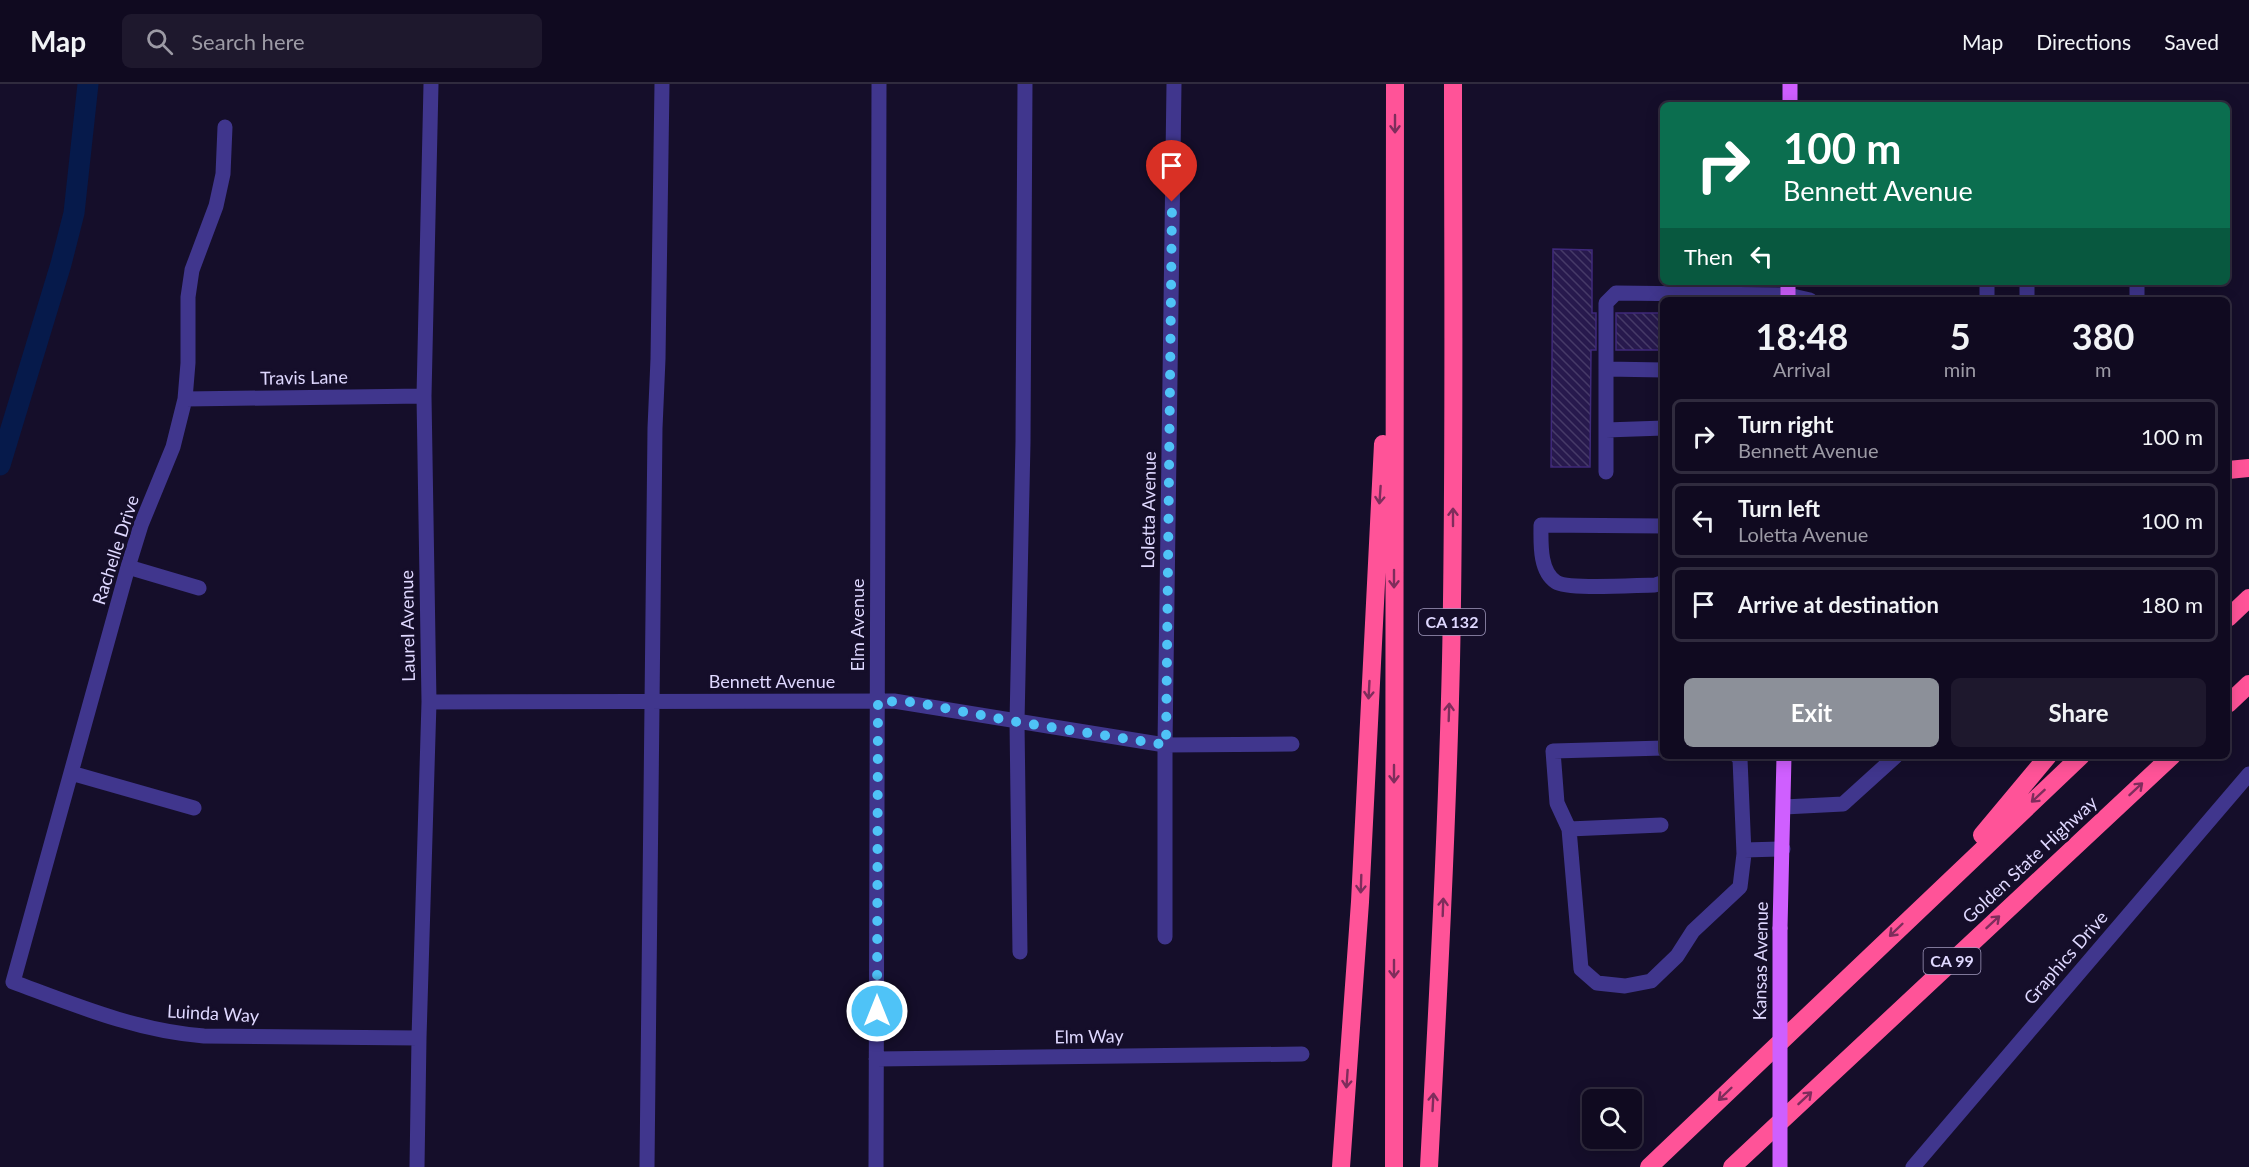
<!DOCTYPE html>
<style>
body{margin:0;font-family:Lato,sans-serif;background:#1e182d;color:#f1f3f6;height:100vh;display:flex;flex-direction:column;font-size:22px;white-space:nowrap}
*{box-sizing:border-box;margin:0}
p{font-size:20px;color:#9c9aa5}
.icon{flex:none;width:33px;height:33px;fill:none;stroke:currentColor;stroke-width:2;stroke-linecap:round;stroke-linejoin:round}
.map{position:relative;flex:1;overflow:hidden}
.sheet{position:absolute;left:1660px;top:213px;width:570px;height:462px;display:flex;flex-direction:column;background:#100a20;border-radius:9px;box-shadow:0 3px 15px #0003,0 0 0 2px #302b3e}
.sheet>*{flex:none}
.banner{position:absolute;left:1660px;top:18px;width:570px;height:183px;border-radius:9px;box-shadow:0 3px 15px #0003,0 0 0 2px #302b3e;background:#0b6e4f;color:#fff;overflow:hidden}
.fabs{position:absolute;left:1582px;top:1005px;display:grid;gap:12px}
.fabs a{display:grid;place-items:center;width:60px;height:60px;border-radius:9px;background:#100a20;box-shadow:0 3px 15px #0003,0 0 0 2px #302b3e;font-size:30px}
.pin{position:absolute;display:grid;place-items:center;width:51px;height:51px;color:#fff;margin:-62px -26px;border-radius:50% 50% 50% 0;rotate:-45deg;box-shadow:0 0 6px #0007}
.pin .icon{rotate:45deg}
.me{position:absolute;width:66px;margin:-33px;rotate:0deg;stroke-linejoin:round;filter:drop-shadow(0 0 4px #0008)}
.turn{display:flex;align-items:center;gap:21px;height:126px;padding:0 24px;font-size:27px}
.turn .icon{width:78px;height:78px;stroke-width:2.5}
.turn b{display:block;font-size:42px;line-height:51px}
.then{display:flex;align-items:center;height:57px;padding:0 24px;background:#0003;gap:12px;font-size:22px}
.eta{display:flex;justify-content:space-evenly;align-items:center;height:102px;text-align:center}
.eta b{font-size:36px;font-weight:700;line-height:42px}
.button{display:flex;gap:12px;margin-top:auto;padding:12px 24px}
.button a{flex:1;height:69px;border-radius:9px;background:#8c9099;color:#fff;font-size:24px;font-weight:700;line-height:69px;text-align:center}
.button a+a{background:#1e182d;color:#f1f3f6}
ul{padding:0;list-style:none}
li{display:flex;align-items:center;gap:18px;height:75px;margin:0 12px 9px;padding:0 12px;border:3px solid #302b3e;border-radius:9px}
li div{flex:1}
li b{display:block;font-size:22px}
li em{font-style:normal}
header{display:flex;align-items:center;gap:36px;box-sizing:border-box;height:84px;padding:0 30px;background:#100a20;border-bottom:2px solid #302b3e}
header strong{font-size:28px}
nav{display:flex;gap:33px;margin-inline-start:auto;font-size:21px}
.search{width:420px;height:54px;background:#1e182d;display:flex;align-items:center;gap:15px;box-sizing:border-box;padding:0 21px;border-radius:9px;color:#9c9aa5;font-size:22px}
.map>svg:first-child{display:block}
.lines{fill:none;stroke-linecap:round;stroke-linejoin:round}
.canal{stroke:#061a4b;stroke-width:21}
.building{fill:url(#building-back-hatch);stroke:#3f297b;stroke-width:1.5}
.minor{stroke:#40368d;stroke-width:15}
.major{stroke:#cf5fff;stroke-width:15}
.highway{stroke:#ff5398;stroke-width:18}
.major-bridge{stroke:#cf5fff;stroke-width:15}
.oneway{stroke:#7e2d5c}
.route{stroke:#4fc3f7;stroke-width:10;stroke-dasharray:0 18}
.labels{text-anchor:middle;stroke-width:6;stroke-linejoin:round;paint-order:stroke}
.shield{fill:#150e2a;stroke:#a29bbf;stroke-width:1.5}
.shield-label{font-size:16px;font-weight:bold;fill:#dfd8ff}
.street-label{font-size:18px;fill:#dfd8ff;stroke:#150e2a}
</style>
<header>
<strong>Map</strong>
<div class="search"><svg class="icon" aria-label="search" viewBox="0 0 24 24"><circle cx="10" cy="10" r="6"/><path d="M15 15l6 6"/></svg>Search here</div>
<nav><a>Map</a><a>Directions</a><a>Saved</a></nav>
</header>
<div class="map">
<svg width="2249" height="1083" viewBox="0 0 2249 1083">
<defs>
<pattern id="building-back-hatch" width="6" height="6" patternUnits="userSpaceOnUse" patternTransform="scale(1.5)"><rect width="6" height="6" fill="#27194d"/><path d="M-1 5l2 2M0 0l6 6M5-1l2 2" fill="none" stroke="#463a68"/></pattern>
</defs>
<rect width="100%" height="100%" fill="#150e2a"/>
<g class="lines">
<path class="canal" d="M0,381L61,180L74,129L88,0"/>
</g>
<path class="building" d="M1553,165L1592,166V229H1596V266H1591L1590,383H1551Z
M1616,229H1664V266H1616Z"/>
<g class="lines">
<path class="minor" d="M225,43L223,90L216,122L192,186L188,213V279L185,315L173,363L141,441L128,483L13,898C75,921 137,947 204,952L419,954
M1987,198V216
M2027,198V216
M2137,198V216
M1606,285L1664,286
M185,315L424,312
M1606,346L1664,344
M1606,388V219L1616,209L1788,211L1810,216
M1664,442L1541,441C1541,458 1539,487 1556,498C1568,506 1637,501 1655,501L1664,498
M128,483L199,504
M429,618L894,617L1165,661L1292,660
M1664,664L1553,667L1557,719L1569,745L1581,885L1597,899L1625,902L1651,897L1677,872L1693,847L1740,803L1744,770L1740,675L1737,672
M71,689L194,724
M1784,723L1843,720L1896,672
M1569,745L1661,741
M1744,766L1783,765
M1165,853V661L1174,0
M1020,868L1017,638L1023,358L1025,0
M876,975L1302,970
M417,1083L419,954L429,618L424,312L431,0
M647,1083L655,344L658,275L662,0
M876,1083L879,0
M1913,1083L2249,690"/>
<path class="major" d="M1790,21V0
M1788,216V198
M1780,844L1784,672"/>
<path class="highway" d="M2228,386L2249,384
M2228,534L2249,514
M2228,620L2249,600
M1982,751L2048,672
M1341,1083L1360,818L1383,360
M1394,1083L1395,0
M1429,1083C1438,914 1447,746 1451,577C1455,385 1453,192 1453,0
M1649,1083L2081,672
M1732,1083L2172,672"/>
<path class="major-bridge" d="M1780,1083V844"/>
</g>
<defs><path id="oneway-shaft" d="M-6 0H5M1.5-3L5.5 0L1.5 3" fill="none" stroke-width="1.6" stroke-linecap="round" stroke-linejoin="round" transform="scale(1.5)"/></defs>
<g class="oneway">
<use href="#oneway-shaft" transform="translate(1395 40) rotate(90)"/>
<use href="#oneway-shaft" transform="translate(1380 411) rotate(94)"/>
<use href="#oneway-shaft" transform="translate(1453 433) rotate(-90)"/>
<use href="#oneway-shaft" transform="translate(1394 495) rotate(90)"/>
<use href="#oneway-shaft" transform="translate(1369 606) rotate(93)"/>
<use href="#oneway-shaft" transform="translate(1449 628) rotate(-88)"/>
<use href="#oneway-shaft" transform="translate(1394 690) rotate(90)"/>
<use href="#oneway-shaft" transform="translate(2136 705) rotate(-43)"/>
<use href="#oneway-shaft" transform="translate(2038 712) rotate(137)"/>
<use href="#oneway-shaft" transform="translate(1361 800) rotate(92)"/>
<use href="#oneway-shaft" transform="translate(1443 823) rotate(-88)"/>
<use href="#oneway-shaft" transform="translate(1993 838) rotate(-43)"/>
<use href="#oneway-shaft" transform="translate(1896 846) rotate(136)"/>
<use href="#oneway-shaft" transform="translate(1394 885) rotate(90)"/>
<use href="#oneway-shaft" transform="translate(1347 995) rotate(94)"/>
<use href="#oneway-shaft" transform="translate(1725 1010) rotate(136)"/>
<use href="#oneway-shaft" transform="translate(1805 1014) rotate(-43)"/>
<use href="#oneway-shaft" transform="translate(1433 1018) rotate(-87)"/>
</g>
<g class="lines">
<path class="route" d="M877,927L878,617L913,618L1017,638L1166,661L1172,118"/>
</g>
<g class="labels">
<g class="shield">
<rect x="1419" y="525" width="66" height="26" rx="4.5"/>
<rect x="1923.5" y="864" width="57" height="26" rx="4.5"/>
</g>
<g class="shield-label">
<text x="1452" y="544">CA 132</text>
<text x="1952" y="883">CA 99</text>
</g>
<g class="street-label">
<text transform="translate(304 294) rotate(-1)" y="6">Travis Lane</text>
<text transform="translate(1149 426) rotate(-89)" y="6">Loletta Avenue</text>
<text transform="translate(116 466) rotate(-72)" y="6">Rachelle Drive</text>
<text transform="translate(858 541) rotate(-90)" y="6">Elm Avenue</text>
<text transform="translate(408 542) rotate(-91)" y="6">Laurel Avenue</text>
<text x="772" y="604">Bennett Avenue</text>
<text transform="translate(2030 776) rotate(-43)" y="6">Golden State Highway</text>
<text transform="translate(2066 874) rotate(-49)" y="6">Graphics Drive</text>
<text transform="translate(1761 877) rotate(-89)" y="6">Kansas Avenue</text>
<text transform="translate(213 930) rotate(3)" y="6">Luinda Way</text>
<text transform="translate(1089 953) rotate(-1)" y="6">Elm Way</text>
</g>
</g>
</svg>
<div class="fabs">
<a><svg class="icon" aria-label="search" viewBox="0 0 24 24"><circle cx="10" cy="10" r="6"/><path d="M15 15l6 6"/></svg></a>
</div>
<div class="pin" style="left:1172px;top:118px;background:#d93025"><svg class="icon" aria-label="arrive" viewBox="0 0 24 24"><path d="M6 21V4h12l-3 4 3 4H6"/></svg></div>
<svg class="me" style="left:877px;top:927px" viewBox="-20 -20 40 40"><circle r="17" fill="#4fc3f7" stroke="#fff" stroke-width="3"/><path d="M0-11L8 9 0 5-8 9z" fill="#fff"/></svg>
<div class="banner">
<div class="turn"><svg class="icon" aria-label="right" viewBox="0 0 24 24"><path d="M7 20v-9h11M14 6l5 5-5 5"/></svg><div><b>100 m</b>Bennett Avenue</div></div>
<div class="then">Then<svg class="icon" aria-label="left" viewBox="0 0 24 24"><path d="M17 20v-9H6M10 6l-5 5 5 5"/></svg></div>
</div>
<section class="sheet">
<div class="eta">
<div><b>18:48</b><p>Arrival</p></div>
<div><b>5</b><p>min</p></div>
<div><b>380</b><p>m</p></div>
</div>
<ul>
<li><svg class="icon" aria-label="right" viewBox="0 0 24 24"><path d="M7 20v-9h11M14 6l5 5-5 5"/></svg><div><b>Turn right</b><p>Bennett Avenue</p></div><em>100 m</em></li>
<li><svg class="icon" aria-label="left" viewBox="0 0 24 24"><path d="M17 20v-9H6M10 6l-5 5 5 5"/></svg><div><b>Turn left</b><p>Loletta Avenue</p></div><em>100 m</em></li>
<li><svg class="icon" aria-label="arrive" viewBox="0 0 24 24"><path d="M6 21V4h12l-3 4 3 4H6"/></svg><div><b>Arrive at destination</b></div><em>180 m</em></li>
</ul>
<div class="button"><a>Exit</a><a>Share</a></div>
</section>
</div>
